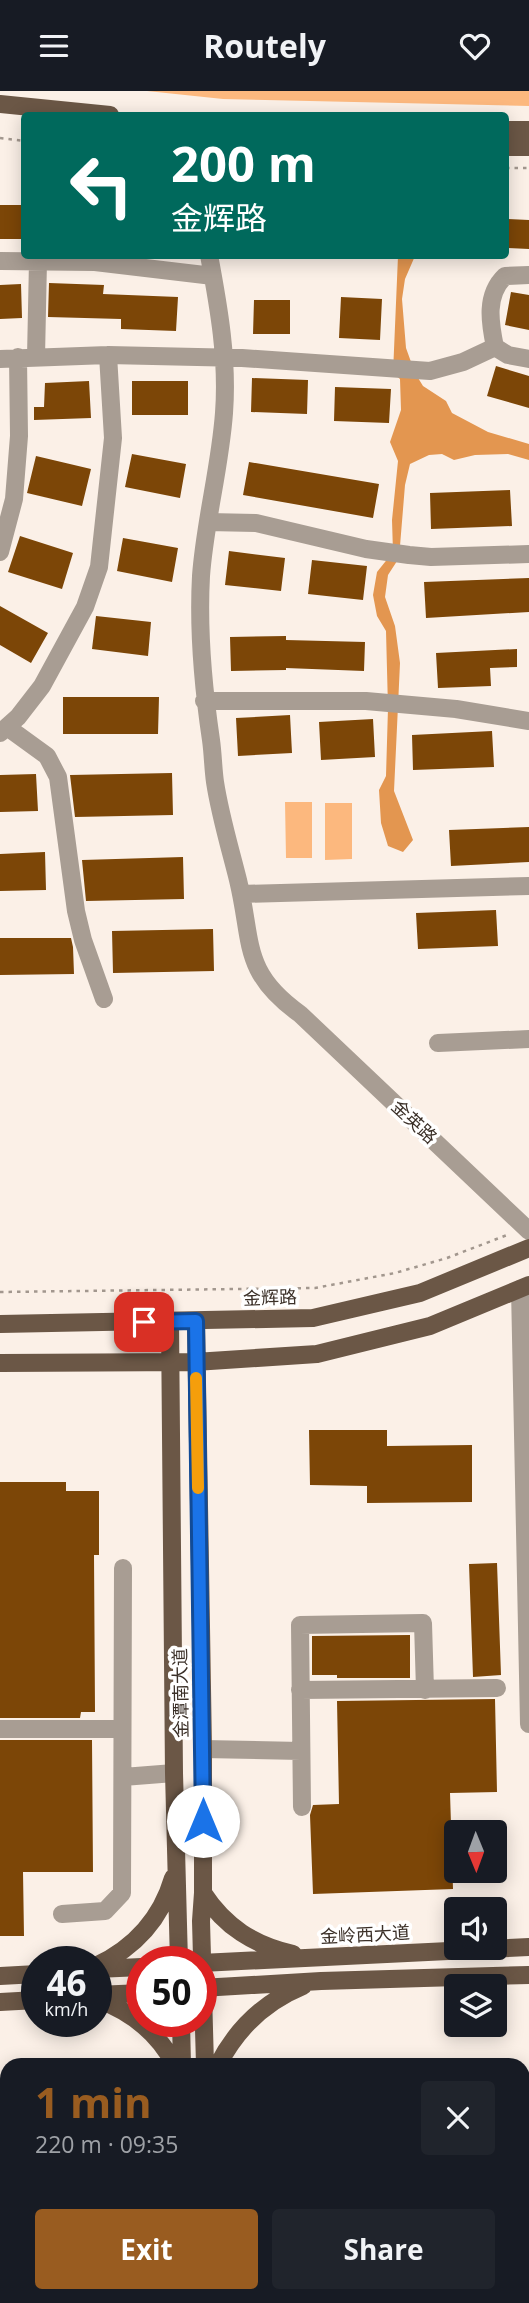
<!DOCTYPE html>
<meta charset="utf-8">
<style>
body{margin:0;font-family:"Open Sans","Noto Sans SC",sans-serif;background:#20242c;color:#f1f3f6;height:100vh;display:flex;flex-direction:column;font-size:26px;white-space:nowrap}
*{box-sizing:border-box;margin:0}
p{font-size:23px;color:#9ea1a6}
.icon{flex:none;width:38px;height:38px;fill:none;stroke:currentColor;stroke-width:2;stroke-linecap:round;stroke-linejoin:round}
.map{position:relative;flex:1;overflow:hidden}
.drawer{position:absolute;left:0px;top:1967px;width:530px;height:245px;display:flex;flex-direction:column;background:#171b24;border-radius:21px 21px 0 0;box-shadow:0 4px 18px #0003}
.drawer>*{flex:none}
.guide{position:absolute;left:21px;top:21px;width:488px;height:147px;border-radius:7px;box-shadow:0 4px 18px #0003;background:#00695c;color:#fff;overflow:hidden}
.needle{width:46px;rotate:179deg}
.tools{position:absolute;left:444px;top:1729px;display:grid;gap:14px}
.tools a{display:grid;place-items:center;width:63px;height:63px;border-radius:7px;background:#171b24;box-shadow:0 4px 18px #0003;font-size:35px}
.speed{position:absolute;left:21px;top:1855px;display:flex;gap:14px;font-size:35px;font-weight:700;text-align:center}
.speed>*{display:grid;place-content:center;width:91px;height:91px;border-radius:50%;background:#171b24;box-shadow:0 4px 18px #0003;line-height:1}
.speed small{font-size:18px;font-weight:400}
.speed .limit{border:10px solid #d22;background:#fff;color:#111}
.pin{position:absolute;display:grid;place-items:center;width:60px;height:60px;color:#fff;margin:-30px;border-radius:14px;box-shadow:0 4px 10px #0006}
.me{position:absolute;width:77px;margin:-38px;rotate:0deg;stroke-linejoin:round;filter:drop-shadow(0 0 5px #0008)}
.turn{display:flex;align-items:center;gap:24px;height:147px;padding:0 35px;font-size:32px}
.turn .icon{width:91px;height:91px;stroke-width:2.5}
.turn b{display:block;font-size:49px;line-height:60px}
.round{display:grid;place-items:center;flex:none;width:74px;height:74px;border-radius:7px;background:#20242c}
.headline{display:flex;align-items:center;justify-content:space-between;height:119px;padding:0 35px}
h1{font-size:42px;font-weight:700;line-height:52px;color:#995c20}
.cta{display:flex;gap:14px;margin-top:auto;padding:14px 35px}
.cta a{flex:1;height:80px;border-radius:7px;background:#995c20;color:#fff;font-size:28px;font-weight:700;line-height:80px;text-align:center}
.cta a+a{background:#20242c;color:#f1f3f6}
header{display:flex;justify-content:space-between;align-items:center;height:91px;padding:0 35px;background:#171b24;font-size:32px;font-weight:700}
.map>svg:first-child{display:block}
.green{fill:#fcb87e}
.water{fill:#e39650}
.building{fill:#7c4607}
.lines{fill:none;stroke-linecap:round;stroke-linejoin:round}
.path{stroke:#a2978e;stroke-width:2.5;stroke-dasharray:3.5 5;stroke-linecap:butt}
.minor{stroke:#a89d93;stroke-width:18}
.major{stroke:#6b5746;stroke-width:18}
.route-casing{stroke:#114b97;stroke-width:18}
.route{stroke:#1a73e8;stroke-width:12}
.slow{stroke:#f59e0b;stroke-width:12}
.labels{text-anchor:middle;stroke-width:7;stroke-linejoin:round;paint-order:stroke}
.street-label{font-size:18px;fill:#3b3028;stroke:#fff}
</style>
<header><svg class="icon" aria-label="menu" viewBox="0 0 24 24"><path d="M4 6h16M4 12h16M4 18h16"/></svg>Routely<svg class="icon" aria-label="heart" viewBox="0 0 24 24"><path d="M12 20l-8-8c-3-5 5-10 8-4 3-6 11-1 8 4z"/></svg></header>
<div class="map">
<svg width="529" height="2212" viewBox="0 0 529 2212">
<rect width="100%" height="100%" fill="#fbf0e7"/>
<path class="green" d="M147,0H529V15L223,8Z
M285,711H312V767H286Z
M325,712H352V768L325,769Z"/>
<path class="water" d="M398,165H415L405,188L402,208L406,257L415,282L423,295L446,310L452,322L488,341L529,353V369L508,363L475,364L454,369L442,363L429,364L410,373L405,394L399,467L388,484L385,506L395,535L400,572L394,700L413,749L403,761L388,755L381,732L379,699L386,685L388,617L386,540L377,525L373,504L377,481L393,461L392,429L398,370L390,351L401,319L400,288L393,282Z"/>
<path class="building" d="M0,114H24V148H0Z
M506,128L529,129V158L506,157Z
M49,192L104,194L103,203L178,206L176,240L121,238V228L48,226Z
M21,193L22,227L0,228V194Z
M511,201L529,204V239L505,234Z
M341,206L382,208L380,249L339,247Z
M254,209H290V243H253Z
M496,275L529,285V317L487,305Z
M252,287L308,289L307,323L251,321Z
M89,290L91,327L34,329V316H44L45,292Z
M132,290H188V324H132Z
M335,296L391,298L389,332L334,330Z
M132,363L186,373L180,407L125,396Z
M36,365L91,378L82,415L27,402Z
M249,371L379,393L373,427L243,404Z
M510,399L512,435L431,438L430,402Z
M20,445L73,462L62,498L8,481Z
M123,447L178,457L172,491L117,480Z
M229,460L285,467L281,500L225,494Z
M312,469L367,475L363,509L308,503Z
M529,487V521L426,527L424,491Z
M0,515L48,542L31,572L0,554Z
M96,525L151,531L148,565L92,558Z
M286,545V549L365,551L364,580L286,577V579L231,580L230,546Z
M517,558V576L490,577L491,595L438,597L436,562Z
M63,606H159L158,643H63Z
M290,624L292,662L238,665L236,627Z
M373,628L375,666L321,669L319,631Z
M492,640L494,676L413,679L412,644Z
M172,682L173,724L75,726L70,684Z
M36,683L38,720L0,721V684Z
M529,736V771L451,775L449,739Z
M45,761L46,799L0,800V763Z
M183,766L184,808L86,810L82,769Z
M496,819L498,855L418,858L416,822Z
M213,838L214,880L113,882L112,840Z
M0,847H71L73,856L74,883L0,884Z
M309,1339H387V1355L472,1354V1411L367,1412V1395L310,1394Z
M0,1391H66V1400H99V1464H94L95,1621H81L80,1627H0Z
M497,1472L501,1584L473,1586L469,1473Z
M410,1544V1587H337V1584H312V1545Z
M495,1608L497,1701L450,1702L453,1798L313,1803L310,1724L313,1714L339,1713L337,1610Z
M0,1649H92L93,1781H23L24,1845H0Z"/>
<g class="lines">
<path class="path" d="M0,47L24,50
M506,77H529
M0,1201L315,1197L395,1182L447,1167L507,1144"/>
<path class="minor" d="M209,164C219,217 228,269 224,322C220,377 205,430 201,485C198,540 203,595 211,649C213,663 213,677 215,691C220,724 230,757 238,789C253,851 241,881 300,923L529,1140
M0,170L95,171L213,185
M529,184L505,185C485,204 490,232 495,256L508,264L529,268
M36,266L38,170
M0,268L108,264L242,267L430,280L463,271L495,256
M208,431L256,432L366,458L409,464L431,466L529,463
M0,461L14,408L19,345L18,266
M204,610H366L456,618L529,630
M7,636L47,665L58,686L76,820L83,849L104,908
M0,642L18,626L42,595L85,516L99,476L113,347L108,264
M241,803L529,795
M438,952L529,948
M520,1198L529,1633
M300,1599L497,1597
M0,1638H122
M203,1658L301,1660
M123,1686L174,1682
M302,1716L300,1534L423,1532L425,1599
M62,1823L105,1820L122,1802L123,1477"/>
<path class="major" d="M0,13L110,24
M506,39H529
M506,56H529
M196,1230L203,1658V1802L201,1830L205,1974
M170,1231L174,1682L179,1871
M0,1233L313,1227L420,1202L529,1157
M0,1272L195,1271L317,1263L430,1235L529,1194
M203,1802C225,1836 254,1854 293,1863
M201,1872L529,1856
M96,1875C134,1857 161,1828 173,1787
M96,1878L142,1876
M0,1885L37,1883
M201,1897L321,1890L529,1884
M96,1904L142,1902
M96,1908C131,1920 158,1942 175,1974
M0,1911L37,1909
M181,1930L182,1974
M218,1974C237,1937 264,1911 303,1895
M183,2205L184,2212
M211,2205V2212"/>
</g>
<g class="lines">
<g class="route-casing">
<path id="route" d="M144,1231L196,1230L203,1730"/>
</g>
<use href="#route" class="route"/>
<path class="slow" d="M196,1287L198,1397"/>
</g>
<g class="labels">
<g class="street-label">
<text transform="translate(414 1031) rotate(43)" y="6">金英路</text>
<text transform="translate(270 1207) rotate(-2)" y="6">金辉路</text>
<text transform="translate(181 1602) rotate(-91)" y="6">金潭南大道</text>
<text transform="translate(365 1844) rotate(-3)" y="6">金岭西大道</text>
</g>
</g>
</svg>
<div class="tools">
<a><svg class="needle" viewBox="-14 -14 28 28"><path d="M0-13l5 13h-10z" fill="#e53935"/><path d="M0 13l5-13h-10z" fill="#9ea1a6"/></svg></a>
<a><svg class="icon" aria-label="sound" viewBox="0 0 24 24"><path d="M4 9h4l5-4v14l-5-4H4zM17 9q2 3 0 6"/></svg></a>
<a><svg class="icon" aria-label="layers" viewBox="0 0 24 24"><path d="M12 4l9 5-9 5-9-5zM3 14l9 5 9-5"/></svg></a>
</div>
<div class="speed"><div>46<small>km/h</small></div><div class="limit">50</div></div>
<div class="pin" style="left:144px;top:1231px;background:#d93025"><svg class="icon" aria-label="arrive" viewBox="0 0 24 24"><path d="M6 21V4h12l-3 4 3 4H6"/></svg></div>
<svg class="me" style="left:203px;top:1730px" viewBox="-20 -20 40 40"><circle r="19" fill="#fff"/><path d="M0-13L10 11 0 6-10 11z" fill="#1a73e8"/></svg>
<div class="guide">
<div class="turn"><svg class="icon" aria-label="left" viewBox="0 0 24 24"><path d="M17 20v-9H6M10 6l-5 5 5 5"/></svg><div><b>200 m</b>金辉路</div></div>
</div>
<section class="drawer">
<div class="headline"><div><h1>1 min</h1><p>220 m · 09:35</p></div><a class="round"><svg class="icon" aria-label="close" viewBox="0 0 24 24"><path d="M6 6l12 12M18 6L6 18"/></svg></a></div>
<div class="cta"><a>Exit</a><a>Share</a></div>
</section>
</div>
